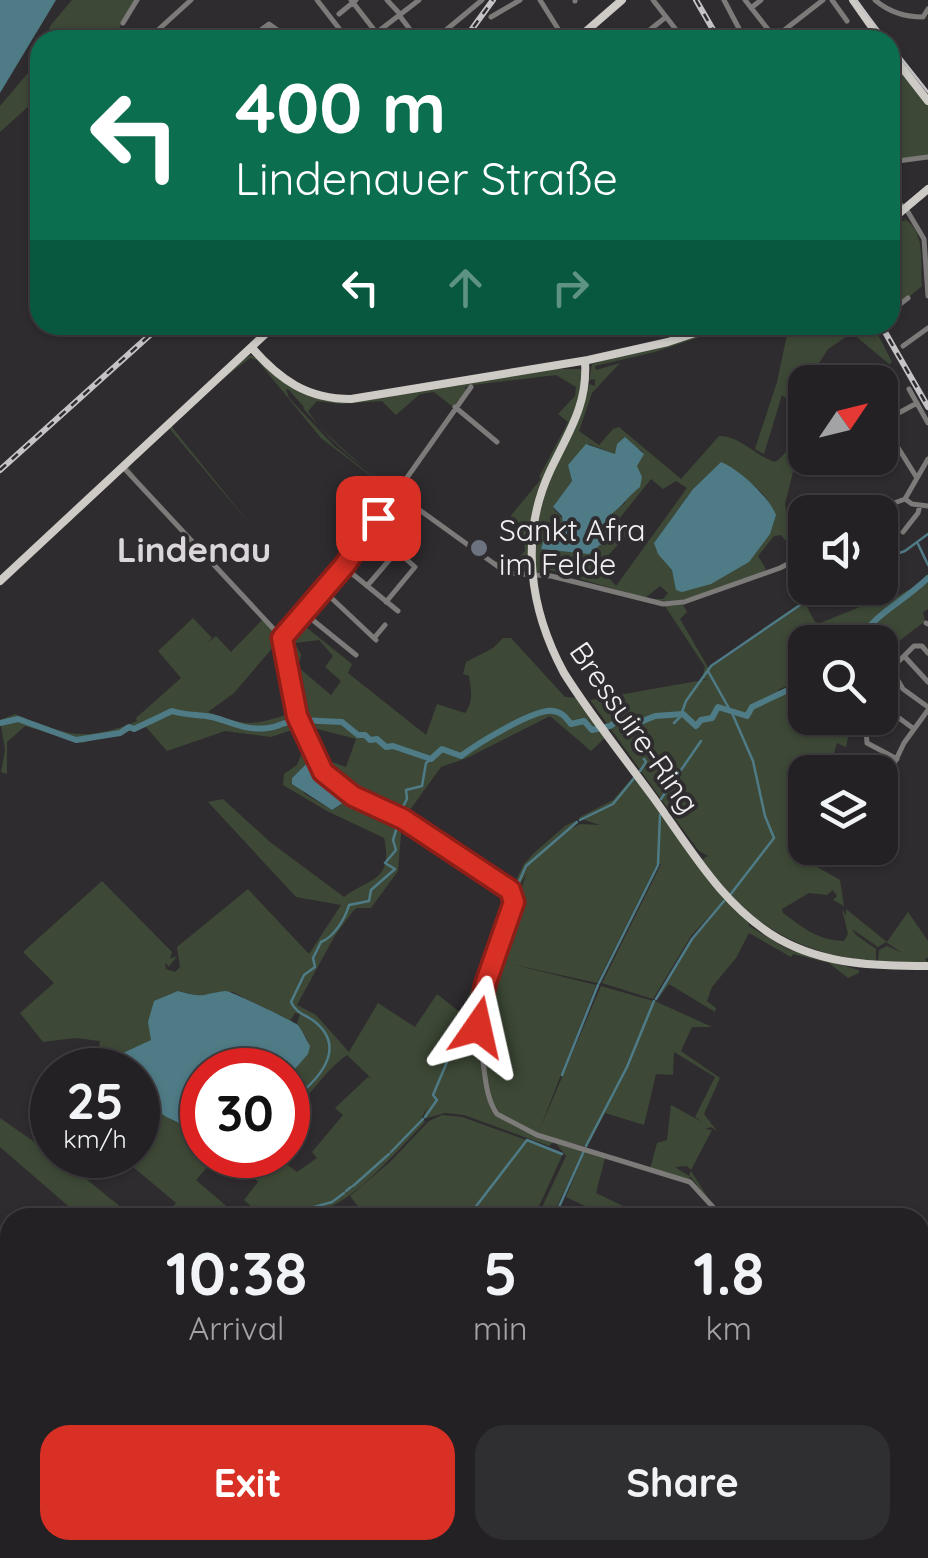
<!DOCTYPE html>
<meta charset="utf-8">
<style>
body{margin:0;font-family:Quicksand,sans-serif;background:#2f2e30;color:#f1f3f6;height:100vh;display:flex;flex-direction:column;font-size:38px;white-space:nowrap}
*{box-sizing:border-box;margin:0}
p{font-size:32px;color:#a3a3a6}
.icon{flex:none;width:55px;height:55px;fill:none;stroke:currentColor;stroke-width:2;stroke-linecap:round;stroke-linejoin:round}
.map{position:relative;flex:1;overflow:hidden}
.sheet{position:absolute;left:0px;top:1208px;width:930px;height:352px;display:flex;flex-direction:column;background:#232123;border-radius:30px 30px 0 0;box-shadow:0 2px 8px #0004,0 0 0 2px #403e41}
.sheet>*{flex:none}
.banner{position:absolute;left:30px;top:30px;width:870px;height:305px;border-radius:30px;box-shadow:0 2px 8px #0004,0 0 0 2px #403e41;background:#0b6e4f;color:#fff;overflow:hidden}
.needle{width:65px;rotate:55deg}
.controls{position:absolute;left:788px;top:365px;display:grid;gap:20px}
.controls a{display:grid;place-items:center;width:110px;height:110px;border-radius:20px;background:#232123;box-shadow:0 2px 8px #0004,0 0 0 2px #403e41;font-size:50px}
.speed{position:absolute;left:30px;top:1048px;display:flex;gap:20px;font-size:50px;font-weight:700;text-align:center}
.speed>*{display:grid;place-content:center;width:130px;height:130px;border-radius:50%;background:#232123;box-shadow:0 2px 8px #0004,0 0 0 2px #403e41;line-height:1}
.speed small{font-size:25px;font-weight:400}
.speed .limit{border:15px solid #d22;background:#fff;color:#111}
.pin{position:absolute;display:grid;place-items:center;width:85px;height:85px;color:#fff;margin:-42px;border-radius:20px;box-shadow:0 5px 15px #0006}
.me{position:absolute;width:110px;margin:-55px;rotate:11deg;stroke-linejoin:round;filter:drop-shadow(0 0 8px #0008)}
.turn{display:flex;align-items:center;gap:35px;height:210px;padding:0 40px;font-size:45px}
.turn .icon{width:130px;height:130px;stroke-width:2.5}
.turn b{display:block;font-size:70px;line-height:85px}
.lanes{display:flex;align-items:center;height:95px;padding:0 40px;background:#0003;justify-content:center;gap:50px;direction:ltr}
.lanes .off{opacity:.35}
.eta{display:flex;justify-content:space-evenly;align-items:center;height:170px;text-align:center}
.eta b{font-size:60px;font-weight:700;line-height:70px}
.cta{display:flex;gap:20px;margin-top:auto;padding:20px 40px}
.cta a{flex:1;height:115px;border-radius:30px;background:#d93025;color:#fff;font-size:40px;font-weight:700;line-height:115px;text-align:center}
.cta a+a{background:#2f2e30;color:#f1f3f6}
.map>svg:first-child{display:block}
.green{fill:#3d4936;fill-rule:evenodd}
.water{fill:#4f7b86}
.lines{fill:none;stroke-linecap:round;stroke-linejoin:round}
.stream{stroke:#4f7b86;stroke-width:2.5}
.river{stroke:#4f7b86;stroke-width:6}
.minor{stroke:#7d7b79;stroke-width:5}
.major{stroke:#cecac6;stroke-width:8}
.tram{stroke:#c6c3c6;stroke-width:2.5}
.rail-casing{stroke:#c6c3c6;stroke-width:6}
.rail{stroke:#2f2c2f;stroke-width:2.5;stroke-dasharray:8;stroke-linecap:butt}
.route-casing{stroke:#8d1f18;stroke-width:25}
.route{stroke:#d93025;stroke-width:18}
.worship-dot{fill:#6b7280;stroke:#2f2c2f;stroke-width:4}
.labels{text-anchor:middle;stroke-width:8;stroke-linejoin:round;paint-order:stroke}
.poi-label{font-size:30px;fill:#f1eff1;stroke:#2f2c2f;text-anchor:start}
.street-label{font-size:30px;fill:#f1eff1;stroke:#2f2c2f}
.quarter-label{font-size:35px;font-weight:bold;fill:#dbd6db;stroke:#2f2c2f}
</style>
<div class="map">
<svg width="928" height="1558" viewBox="0 0 928 1558">
<rect width="100%" height="100%" fill="#2f2c2f"/>
<path class="green" d="M72,0H136L112,40H47L50,26Z
M40,50V96L0,132V106L28,73Z
M890,57L928,106V155L890,160Z
M903,218C928,232 919,265 922,286L891,312L890,235L897,229L890,233V229L901,221H906Z
M722,325H736L655,352L595,366L596,370L620,363L592,393L579,431L599,445L613,429L619,427L681,479L719,436C741,436 755,456 775,462C788,455 794,434 805,423L785,504L786,511L803,533L785,540L781,535L774,536L758,556L766,569L764,571C728,584 688,608 648,599H663L668,593L660,586L645,598L550,570L536,572C534,542 536,514 546,486C558,450 580,421 589,384L595,386V379L589,380L592,364ZM589,444L615,454L639,449L643,452L637,466L636,490L627,494L625,503L610,515L606,545H600L589,553L541,549L563,525L564,520L553,508L572,481L568,465ZM721,462C754,484 793,506 761,545C751,557 741,570 724,573C713,576 682,567 669,565L654,543L693,489ZM651,479L663,489L676,481L687,488L616,586L599,566L629,532L619,519Z
M779,325H873L892,362L889,364L852,333L828,349L793,404L782,395L764,454L755,449L777,382L787,335Z
M250,355C262,359 268,372 280,380C298,392 319,399 341,401L547,369H581C597,410 552,455 540,493C532,518 530,544 529,570L507,571L489,560L512,564L525,551L524,539L504,524L541,479L539,477L568,422L558,414L575,396L576,387L556,375L473,385L465,387L466,391L453,407L434,392L420,394L396,415L382,401L341,404L317,401L308,411C330,444 364,468 396,490L395,492C362,466 331,441 303,408L304,407L289,390L286,389L289,398L334,446L392,492L321,438L257,360L250,358L211,388L171,426L249,523L169,428L128,466L139,482L126,467L213,384Z
M928,580V609L923,612L925,621L899,641L880,665V642H805V677L778,690L781,694L805,683V718H852L846,747L837,743L828,772H805V831L796,855L840,880L844,906L833,900L837,896L833,890L827,895L809,893L782,909L783,913C802,927 819,941 844,941L848,934L842,909L846,916V909L887,942L908,912L928,941V958H925L928,964L878,962L879,950L887,946L902,953L886,942L878,947L852,929L856,935L876,949V962C794,953 749,924 701,860L708,856L699,851L684,831L590,700L709,679H702L705,667L665,606L683,605L687,612L680,619L709,669L805,603L815,622L820,623L885,597L889,601L908,590L911,596Z
M304,615L307,616L302,624L352,664L348,673L426,735L437,704L465,713C474,701 471,690 469,676L463,674L466,662L493,648L503,638H511L565,697L579,698L600,728L592,729L586,720L569,722L561,712L548,709L545,711L562,715L572,725L584,723L591,731L602,730L607,736L591,751L550,716L467,758L441,767L404,818C374,799 334,792 316,756L346,767L356,739L302,725L285,641ZM319,640L333,656L325,667L341,681L331,695L298,667L301,655L295,643Z
M193,618L212,638L205,645L216,636L231,652L263,619L281,638L234,693L208,712C249,728 254,725 295,712L301,727L271,737L225,731L167,751L146,727L82,743L25,726L7,742V774L1,772L5,750L0,720L15,714C67,735 83,743 137,721L136,718L181,678L158,651Z
M306,743C312,752 314,764 322,772C341,796 375,807 401,819L402,822L398,871L371,908H357L353,911L334,937L297,1005L316,1015L349,1052L378,1003L415,1027L437,994L461,1013H465L463,1010L509,894L512,904L484,985L477,1017L468,1015L477,1021L479,1058L492,1110L553,1142L549,1146L464,1115L445,1113L427,1118L424,1117L428,1106L422,1117L425,1122C402,1146 362,1192 332,1206C312,1215 285,1217 263,1217L244,1200L258,1182L232,1155H275L297,1172L317,1158L312,1152L343,1115L335,1108L368,1077L371,1078L347,1055C323,1072 313,1095 288,1113V1077L296,1068L308,1041L297,1023L300,1014L295,1013L290,1021L233,992L203,997L178,991L152,1040L112,1058L107,1070H95L100,1041L75,1038L43,1042L20,1013L54,983L23,952L102,881L172,952L170,959L177,956L169,967L165,962L166,969L175,972L180,967L177,947L248,889L309,954L341,905L296,897L208,802L223,799L270,842L344,897C368,878 394,882 384,838L327,811L283,785L284,774L297,765ZM306,764L311,767L347,800L332,810L305,794L292,778Z
M635,775L659,811L747,916L749,926L787,949L859,970V973L848,978L829,963L793,954L791,957L749,933L736,958L712,987L707,1001L716,1008L715,1012L669,984L657,1000L693,939L722,902L691,936L653,999L602,983L661,864H657L597,983L511,964L596,985L539,1131L601,986L657,1002L712,1027H692L681,1051L720,1078L704,1114L717,1131L711,1127L705,1129L712,1130L691,1170L687,1166L675,1167L689,1176L691,1171L711,1203L690,1176L689,1180L650,1169L657,1143L667,1140L671,1105L702,1122L695,1117L715,1077L674,1052L673,1075L656,1074L644,1125L605,1113L587,1147L542,1135L500,1114L489,1095L479,1020L494,961L527,873L515,894L511,890L524,864L534,853L565,826L577,820L565,832L580,824L600,825L578,818L613,800Z
M138,1111L150,1114L160,1111C167,1119 172,1119 180,1124C189,1130 191,1140 202,1145V1155H218L196,1180L232,1211L227,1217H163L176,1203L119,1155H138Z
M442,1115L462,1117L559,1152L562,1156L534,1217L367,1218L350,1196L390,1162L429,1121Z
M0,1118L75,1170L133,1217H81L0,1147Z
M556,1143L583,1151L552,1217L537,1218L566,1156Z
M585,1151L605,1158L596,1193L625,1207L622,1217H608L566,1197Z
M10,1526V1550H213L218,1556L233,1550H252L258,1558H15L0,1534Z"/>
<path class="water" d="M0,0H56L0,93Z
M625,437L644,454L637,466L642,477L640,487C628,496 622,507 610,515L616,527V540L600,545L589,554L541,549L544,540L563,525L562,516L553,507L572,481L568,465L586,444L615,454L617,444Z
M721,462C739,469 769,497 776,515L770,534L749,562L711,584L682,592L676,590L672,570L658,554L654,543L693,489Z
M306,764L311,767L347,800L332,810L292,784V778Z
M178,991C206,999 200,994 225,991C230,990 294,1022 298,1025C302,1030 307,1041 310,1046L308,1054L288,1077V1070H242L216,1060L213,1064L223,1070H202V1145C191,1140 189,1130 180,1124C173,1119 167,1119 160,1112L150,1114L138,1111V1070H107L105,1065L112,1058L151,1040L148,1022L154,1001Z"/>
<g class="lines">
<path class="stream" d="M918,544L928,565
M880,560L905,551L928,534
M708,671L731,712
M681,715L686,701L711,666L825,588
M674,723L683,714
M640,771L646,762L644,759
M661,799L701,741
M399,814L407,799L406,790L422,786L426,763L431,759
M580,820L613,804L635,777
M514,893L526,866L577,822
M730,895L774,838L765,816L753,761L732,713
M505,918L511,900
M599,983L658,865L660,815
M656,999L692,939L724,901
M469,1013L491,959
M562,1075L598,985
M288,1104C311,1086 352,1051 314,1021C304,1014 296,1013 291,1002L304,975L315,967L313,958L321,942C334,937 345,919 349,905L369,901L371,890L395,869L385,863L396,850L393,840L399,821
M425,1117L437,1100L433,1095L467,1015
M586,1146L627,1067L654,1001
M391,1152L423,1119
M353,1186L389,1154
M346,1191L351,1187
M263,1217L267,1218
M275,1218L332,1202L344,1193
M388,1218L412,1214L421,1218
M467,1218L527,1140L562,1154
M554,1218L584,1151
M60,1558L65,1552"/>
<path class="river" d="M857,642C880,609 901,604 928,578
M300,720L342,722L358,735H365L370,740L377,739L386,747L393,746L431,759L442,749L461,756C477,744 535,708 553,711C562,712 566,718 571,724L584,721L592,730L610,726L619,720L628,727L655,716L683,714L696,726L701,720L712,718L718,707L747,716L752,707L805,682
M0,723L18,719L76,740L120,733L129,727L134,729L172,711C188,716 198,714 212,717C232,722 245,731 268,728C280,727 286,720 298,721
M922,1442L928,1439
M0,1471L10,1473
M823,1558L830,1550"/>
<path class="minor" d="M317,0L348,40
M351,0L382,40
M387,0L400,14
M540,0L565,40
M575,0V1
M653,0L684,40
M724,0L745,40
M745,0L774,37
M832,0L847,21
M875,0C889,12 905,17 923,17L928,9
M751,8L761,0
M339,14L356,0
M399,15L418,40
M491,17L520,0
M123,23L137,0
M774,38L823,0
M147,40L191,0
M247,40L269,24L292,40
M367,40L419,0
M434,40L482,0
M637,40L666,17
M890,162L928,157
M892,196L908,212L924,239L928,296
M890,312L908,298
M903,346L928,328
M909,389L928,423
M455,407L497,442
M123,467L282,638L297,716L323,773L353,796L403,819L510,891L514,902C492,964 472,1002 484,1069C486,1085 488,1101 497,1114L537,1135L690,1182L723,1218
M917,478L882,422L917,403
M396,493L507,573L551,576L663,604L684,602L780,568L805,555
M905,499L912,504L928,506
M870,512L905,499L928,459
M378,518L400,535L395,549L415,567L386,602
M903,532L918,513L920,505
M401,536L414,522
M344,567L398,611
M367,586L397,551
M324,591L376,640
M304,613L356,655
M926,623L928,624
M375,637L385,625
M282,638L351,557L471,387
M928,653L922,646H914L896,664L893,672L903,689L928,707
M905,657L928,682
M880,704L914,729
M880,715L889,721
M865,718L867,743L897,759
M893,766L904,743L928,710
M920,1267L928,1263
M920,1309L928,1323
M920,1350H928
M920,1396L926,1392
M920,1424L928,1419
M920,1492L928,1491
M658,1550L668,1558
M631,1554L636,1558
M729,1558L736,1550
M783,1558L788,1550
M896,1558L897,1550"/>
<path class="major" d="M853,0L881,40
M576,40L622,0
M890,52L928,101
M890,221L928,189
M252,348C280,380 307,399 351,399L588,360L668,342L719,325
M585,361C588,405 568,433 550,471C519,538 530,610 564,673C591,716 623,756 653,797C690,848 723,907 779,939C825,965 877,966 928,966
M0,581L275,325
M920,1372L928,1364
M815,1550L817,1558"/>
<path class="tram" d="M856,0L886,40
M890,44L928,92"/>
<g class="rail-casing">
<path id="rail" d="M696,0L719,40
M464,40L493,0
M881,325L928,407
M0,470L161,325"/>
</g>
<use href="#rail" class="rail"/>
</g>
<g class="lines">
<g class="route-casing">
<path id="route" d="M378,518L344,566L282,638L297,716L323,772L353,796L403,819L510,890L514,902L485,985L478,1027"/>
</g>
<use href="#route" class="route"/>
</g>
<circle class="worship-dot" cx="479" cy="548" r="10"/>
<g class="labels">
<g class="poi-label">
<text x="499" y="541">Sankt Afra<tspan x="499" dy="34">im Felde</tspan></text>
</g>
<g class="street-label">
<text transform="translate(634 728) rotate(55)" y="10">Bressuire-Ring</text>
</g>
<g class="quarter-label">
<text x="194" y="562">Lindenau</text>
</g>
</g>
</svg>
<div class="controls">
<a><svg class="needle" viewBox="-14 -14 28 28"><path d="M0-13l5 13h-10z" fill="#e53935"/><path d="M0 13l5-13h-10z" fill="#a3a3a6"/></svg></a>
<a><svg class="icon" aria-label="sound" viewBox="0 0 24 24"><path d="M4 9h4l5-4v14l-5-4H4zM17 9q2 3 0 6"/></svg></a>
<a><svg class="icon" aria-label="search" viewBox="0 0 24 24"><circle cx="10" cy="10" r="6"/><path d="M15 15l6 6"/></svg></a>
<a><svg class="icon" aria-label="layers" viewBox="0 0 24 24"><path d="M12 4l9 5-9 5-9-5zM3 14l9 5 9-5"/></svg></a>
</div>
<div class="speed"><div>25<small>km/h</small></div><div class="limit">30</div></div>
<div class="pin" style="left:378px;top:518px;background:#d93025"><svg class="icon" aria-label="arrive" viewBox="0 0 24 24"><path d="M6 21V4h12l-3 4 3 4H6"/></svg></div>
<svg class="me" style="left:478px;top:1027px" viewBox="-20 -20 40 40"><path d="M0-17L14 15 0 8-14 15z" fill="#d93025" stroke="#fff" stroke-width="4"/></svg>
<div class="banner">
<div class="turn"><svg class="icon" aria-label="left" viewBox="0 0 24 24"><path d="M17 20v-9H6M10 6l-5 5 5 5"/></svg><div><b>400 m</b>Lindenauer Straße</div></div>
<div class="lanes"><svg class="icon" aria-label="left" viewBox="0 0 24 24"><path d="M17 20v-9H6M10 6l-5 5 5 5"/></svg><svg class="icon off" aria-label="ahead" viewBox="0 0 24 24"><path d="M12 20V5M6 11l6-6 6 6"/></svg><svg class="icon off" aria-label="right" viewBox="0 0 24 24"><path d="M7 20v-9h11M14 6l5 5-5 5"/></svg></div>
</div>
<section class="sheet">
<div class="eta">
<div><b>10:38</b><p>Arrival</p></div>
<div><b>5</b><p>min</p></div>
<div><b>1.8</b><p>km</p></div>
</div>
<div class="cta"><a>Exit</a><a>Share</a></div>
</section>
</div>
